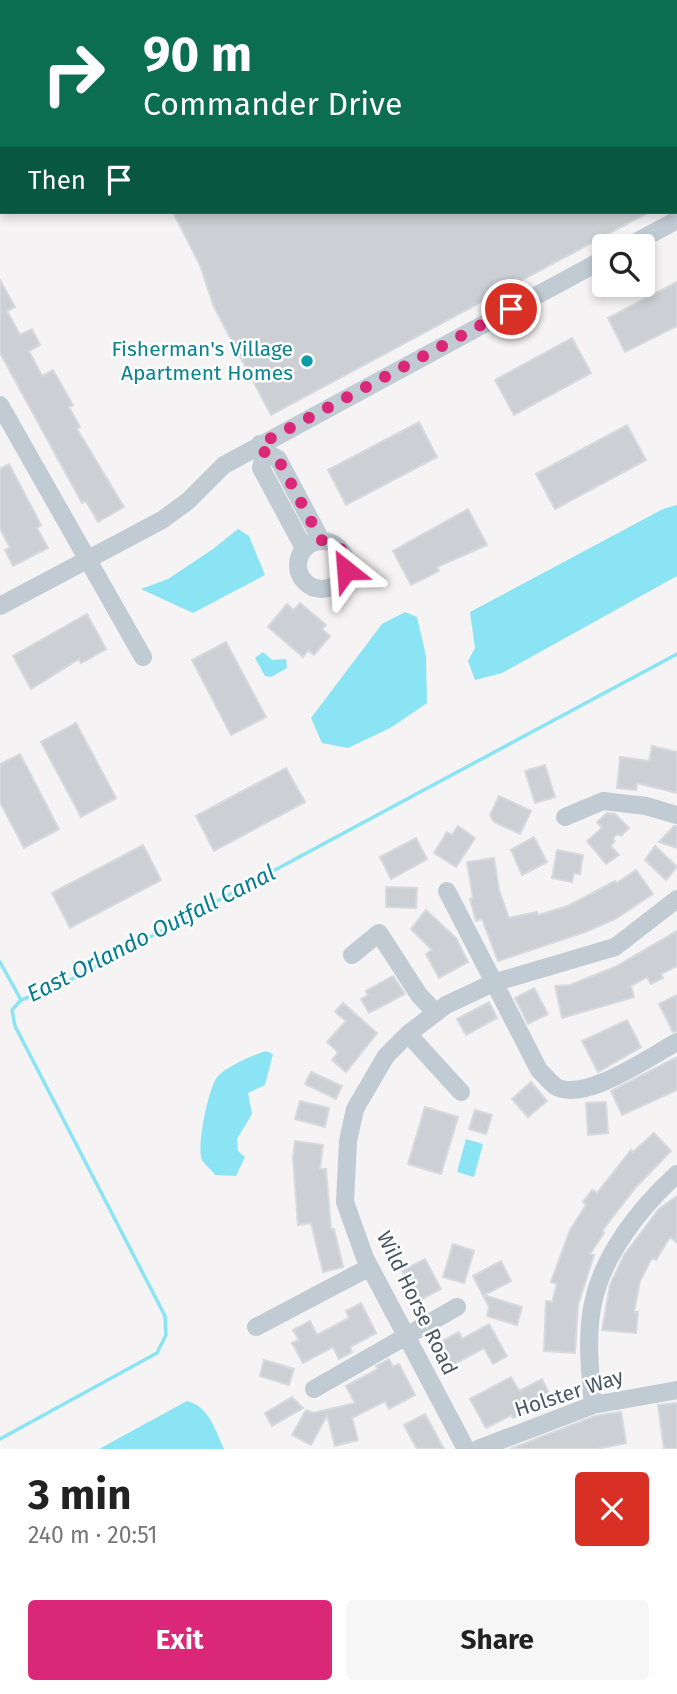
<!DOCTYPE html>
<meta charset="utf-8">
<style>
body{margin:0;font-family:"Fira Sans",sans-serif;background:#f6f6f6;color:#222;height:100vh;display:flex;flex-direction:column;font-size:26px;white-space:nowrap}
*{box-sizing:border-box;margin:0}
p{font-size:23px;color:#767676}
.icon{flex:none;width:38px;height:38px;fill:none;stroke:currentColor;stroke-width:2;stroke-linecap:round;stroke-linejoin:round}
.map{position:relative;height:1449px;overflow:hidden}
.sheet{display:flex;flex-direction:column;background:#fff;flex:1}
.sheet>*{flex:none}
.hud{position:absolute;left:0px;top:0px;width:677px;height:214px;box-shadow:0 4px 10px #0003;background:#0b6e4f;color:#fff;overflow:hidden}
.fabs{position:absolute;left:592px;top:234px;display:grid;gap:14px}
.fabs a{display:grid;place-items:center;width:63px;height:63px;border-radius:7px;background:#fff;box-shadow:0 4px 10px #0003;font-size:35px}
.pin{position:absolute;display:grid;place-items:center;width:60px;height:60px;color:#fff;margin:-30px;border:4px solid #fff;border-radius:50%;box-shadow:0 2px 7px #0007}
.me{position:absolute;width:77px;margin:-38px;rotate:332deg;stroke-linejoin:round;filter:drop-shadow(0 0 5px #0008)}
.turn{display:flex;align-items:center;gap:24px;height:147px;padding:0 28px;font-size:32px}
.turn .icon{width:91px;height:91px;stroke-width:2.5}
.turn b{display:block;font-size:49px;line-height:60px}
.then{display:flex;align-items:center;height:66px;padding:0 28px;background:#0003;gap:14px;font-size:26px}
.round{display:grid;place-items:center;flex:none;width:74px;height:74px;border-radius:7px;background:#f6f6f6}
.head{display:flex;align-items:center;justify-content:space-between;height:119px;padding:0 28px}
h1{font-size:42px;font-weight:700;line-height:52px}
.button{display:flex;gap:14px;margin-top:auto;padding:14px 28px}
.button a{flex:1;height:80px;border-radius:7px;background:#db2777;color:#fff;font-size:28px;font-weight:700;line-height:80px;text-align:center}
.button a+a{background:#f6f6f6;color:#222}
.map>svg:first-child{display:block}
.water{fill:#8ae4f4}
.lines{fill:none;stroke-linecap:round;stroke-linejoin:round}
.stream{stroke:#8ae4f4;stroke-width:3.5}
.building{fill:#ccd0d5;stroke:#d6d9de;stroke-width:2}
.minor{stroke:#c0cbd3;stroke-width:18}
.route{stroke:#db2777;stroke-width:12;stroke-dasharray:0 21.6}
.culture-dot{fill:#0f9aa8;stroke:#fff;stroke-width:2.5}
.labels{text-anchor:middle;stroke-width:5;stroke-linejoin:round;paint-order:stroke}
.culture-label{font-size:21px;fill:#0d838f;stroke:#fff;text-anchor:end}
.street-label{font-size:21px;fill:#485862;stroke:#fff}
.water-label{font-size:23px;font-style:italic;fill:#047c92;stroke:#fff}
</style>
<div class="map">
<svg width="677" height="1449" viewBox="0 0 677 1449">
<rect width="100%" height="100%" fill="#f5f3f3"/>
<path class="water" d="M677,505V576L502,673L475,680L468,661L475,648L470,612L663,509Z
M238,529L249,536L265,575L193,613L141,589L168,579L213,549Z
M405,612L417,617L426,656L427,703L392,727L348,748L322,743L311,718L382,624Z
M263,652L272,660L286,659L287,668L271,677L265,676L255,658Z
M266,1051L273,1054L265,1085L248,1093L252,1114L237,1139L238,1151L245,1157L236,1176L215,1175C212,1170 204,1164 202,1160C196,1147 209,1085 218,1076C230,1065 251,1056 266,1051Z
M466,1139L483,1144L474,1177L457,1172Z
M187,1401C209,1406 215,1430 224,1449H99Z"/>
<g class="lines">
<path class="stream" d="M0,962L21,1000
M0,1439L157,1353L166,1335L165,1316L15,1026L12,1010L21,1000L57,987L677,654"/>
</g>
<path class="building" d="M173,212H649L271,415L214,307L200,265Z
M0,280L15,307L7,311L20,335L32,329L40,345L29,351L42,376L53,370L73,405L69,407L80,427L77,429L124,507L98,522L86,501L82,503L0,353Z
M677,282V326L625,352L608,318Z
M572,338L591,373L514,415L495,380Z
M419,422L437,457L346,505L328,470Z
M627,425L646,460L555,509L536,474Z
M9,464L41,525L37,528L48,548L13,566L5,550L10,548L0,528V469Z
M468,509L487,545L437,567L439,571L411,585L393,551Z
M300,603L326,625L322,629L330,636L314,655L308,650L303,657L268,627L287,604L294,610Z
M87,614L106,649L81,663L79,659L31,689L13,656Z
M226,642L266,717L231,735L192,660Z
M76,723L116,798L81,817L41,742Z
M652,746L677,752V793L637,783L636,790L617,788L620,757L649,761Z
M20,754L59,829L24,848L0,802V764Z
M545,765L555,797L535,803L525,771Z
M286,768L305,802L214,851L196,816Z
M499,796L531,811L520,834L494,822L490,815Z
M607,813L615,814L629,828L621,836L618,834L613,838L615,841L611,846L619,855L606,864L587,841L602,828L597,822Z
M458,826L475,838L456,867L434,853L447,832L452,835Z
M674,826H677V848L659,842Z
M534,837L547,862L522,875L511,850Z
M416,838L427,859L391,879L380,857Z
M143,845L161,880L70,928L52,893Z
M655,846L677,867L666,880L645,860Z
M557,850L583,855L580,874L574,873L572,882L552,878Z
M494,858L499,890L509,918L537,912L538,915L568,906L615,881L617,883L636,870L653,894L615,919L585,932L498,961L482,919L476,921L470,899L473,898L467,862Z
M386,887L417,888L416,908L386,907Z
M426,910L456,938L468,962L439,978L426,954L432,950L411,929Z
M677,931V966L661,974L663,978L651,984L647,977L631,986L634,997L562,1018L555,986L570,985L615,967Z
M393,976L405,994L369,1013L361,999L368,995L366,991Z
M534,988L548,1014L528,1024L515,998Z
M677,995V1031L673,1032L659,1004Z
M489,1002L497,1018L466,1035L457,1019Z
M343,1003L377,1033L346,1072L332,1060L338,1052L327,1042L346,1021L335,1012Z
M627,1020L641,1047L598,1072L582,1041Z
M677,1057V1090L622,1115L611,1091Z
M311,1072L342,1086L336,1099L305,1084Z
M531,1082L547,1101L528,1117L512,1099Z
M300,1101L329,1108L325,1127L295,1119Z
M606,1102L608,1133L588,1135L586,1103Z
M425,1107L458,1117L441,1174L408,1164Z
M475,1110L492,1115L486,1134L469,1129Z
M654,1133L671,1151L636,1187L602,1231L604,1233L590,1254L594,1255L578,1305L575,1353L544,1351L546,1301L552,1302L557,1284L551,1282L570,1230L586,1205L583,1202L592,1190L597,1193L631,1150L633,1152Z
M295,1141L323,1145L320,1169H326L331,1229H334L343,1267L323,1272L311,1223L298,1225L293,1157Z
M677,1196V1243L670,1237L656,1260L652,1258L640,1281L634,1312H638L636,1333L602,1330L610,1285L624,1255L659,1209Z
M453,1244L474,1251L464,1283L443,1277Z
M425,1259L441,1289L418,1301L402,1271Z
M501,1261L511,1281L484,1295L522,1307L517,1325L487,1316L489,1307L473,1276Z
M361,1303L376,1333L350,1347L352,1352L339,1359L333,1347L303,1363L292,1343L299,1340L293,1330L310,1321L317,1335L349,1318L346,1311Z
M489,1324L507,1356L493,1364L484,1348L447,1368L435,1345L459,1332L462,1339Z
M389,1359L393,1367L399,1364L415,1395L389,1409L385,1401L352,1418L358,1440L335,1446L327,1415L311,1445L292,1435L306,1410L313,1413L355,1403L346,1386L378,1369L376,1366Z
M264,1360L294,1369L289,1385L260,1376Z
M511,1377L519,1391L542,1379L553,1401L513,1418L511,1415L486,1428L470,1399Z
M292,1397L303,1408L272,1426L265,1413Z
M677,1403V1449H664L658,1405Z
M621,1412L626,1443L597,1449H510L595,1416Z
M425,1414L444,1449H417L404,1425Z"/>
<g class="lines">
<path class="minor" d="M666,0L667,2
M33,2L36,0
M0,15L2,14
M676,17L677,19
M0,28L2,27
M627,247L677,220
M0,405L143,657
M260,444L265,452L278,459L321,540
M265,452L261,468L304,548
M298 565a24 24 0 1 1 48 0a24 24 0 1 1-48 0Z
M0,606L162,520L188,501L224,465L604,259
M565,817L603,801L646,806L677,815
M447,891L539,1070C544,1075 550,1082 555,1086C583,1104 651,1056 677,1042
M352,955L379,933L419,995L436,1013
M408,1034L461,1092
M256,1327L370,1267
M314,1389L457,1307
M593,1405C590,1372 586,1336 593,1303C603,1254 641,1207 677,1174
M466,1449L365,1258L345,1202L348,1141L355,1109L386,1056L408,1034L446,1005L493,983L615,947L677,899
M478,1449L593,1405L677,1390"/>
</g>
<g class="lines">
<path class="route" d="M346,570L342,550L333,543L321,540L278,459L265,453L260,444L511,309"/>
</g>
<circle class="culture-dot" cx="307" cy="361" r="7"/>
<g class="labels">
<g class="culture-label">
<text x="293" y="356">Fisherman's Village<tspan x="293" dy="24">Apartment Homes</tspan></text>
</g>
<g class="street-label">
<text transform="translate(417 1303) rotate(64)" y="7">Wild Horse Road</text>
<text transform="translate(569 1393) rotate(-18)" y="7">Holster Way</text>
</g>
<g class="water-label">
<text transform="translate(151 933) rotate(-27)" y="8">East Orlando Outfall Canal</text>
</g>
</g>
</svg>
<div class="fabs">
<a><svg class="icon" aria-label="search" viewBox="0 0 24 24"><circle cx="10" cy="10" r="6"/><path d="M15 15l6 6"/></svg></a>
</div>
<div class="pin" style="left:511px;top:309px;background:#d93025"><svg class="icon" aria-label="arrive" viewBox="0 0 24 24"><path d="M6 21V4h12l-3 4 3 4H6"/></svg></div>
<svg class="me" style="left:346px;top:570px" viewBox="-20 -20 40 40"><path d="M0-17L14 15 0 8-14 15z" fill="#db2777" stroke="#fff" stroke-width="4"/></svg>
<div class="hud">
<div class="turn"><svg class="icon" aria-label="right" viewBox="0 0 24 24"><path d="M7 20v-9h11M14 6l5 5-5 5"/></svg><div><b>90 m</b>Commander Drive</div></div>
<div class="then">Then<svg class="icon" aria-label="arrive" viewBox="0 0 24 24"><path d="M6 21V4h12l-3 4 3 4H6"/></svg></div>
</div>
</div>
<section class="sheet">
<div class="head"><div><h1>3 min</h1><p>240 m · 20:51</p></div><a class="round" style="background:#d93025;color:#fff"><svg class="icon" aria-label="close" viewBox="0 0 24 24"><path d="M6 6l12 12M18 6L6 18"/></svg></a></div>
<div class="button"><a>Exit</a><a>Share</a></div>
</section>
